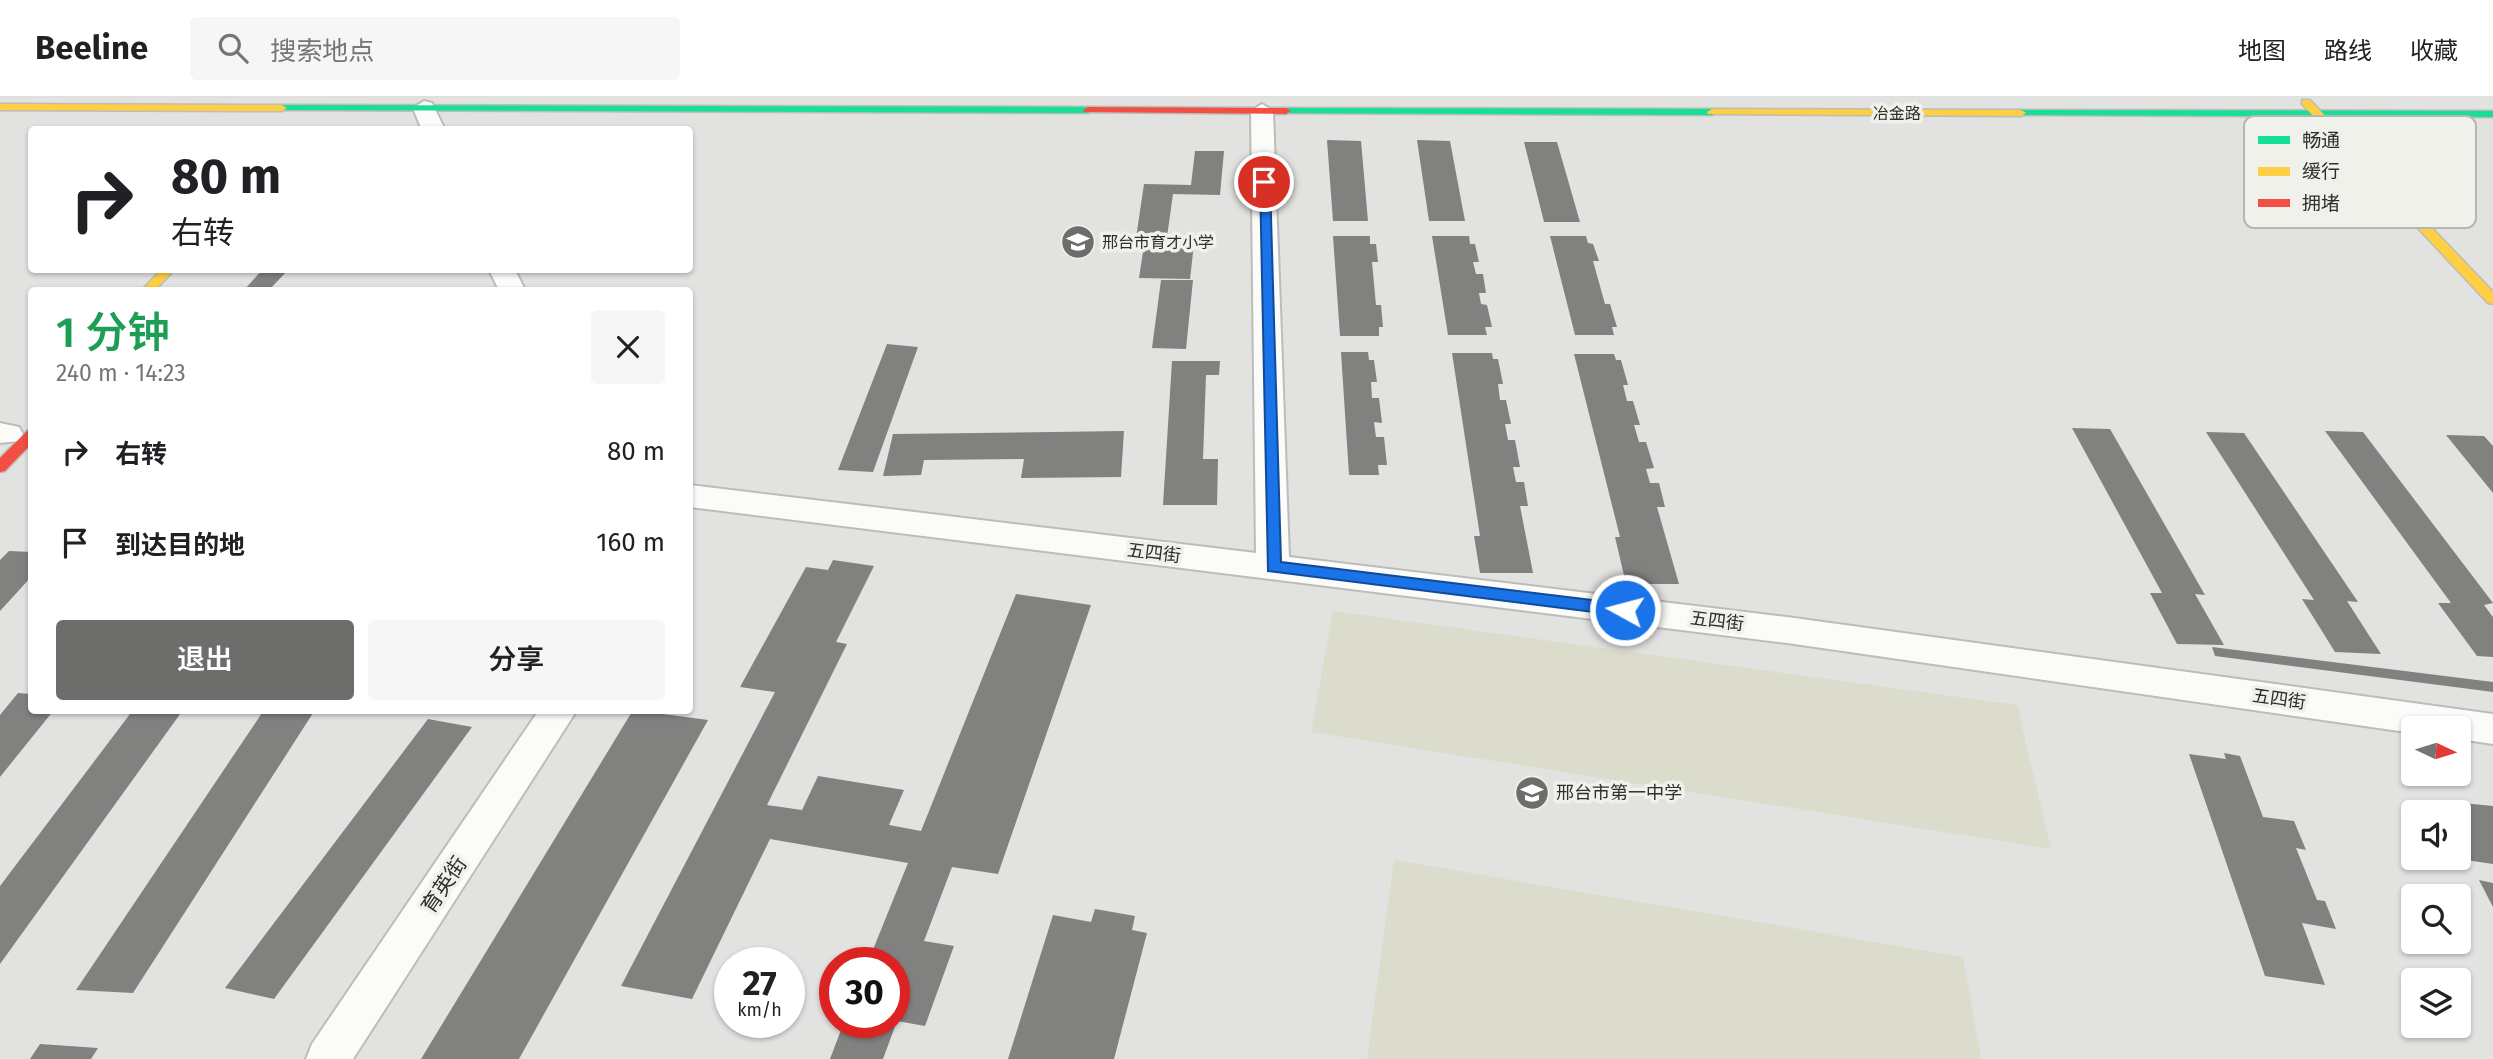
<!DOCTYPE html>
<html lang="zh">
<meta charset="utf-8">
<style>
body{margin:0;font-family:"Fira Sans","Noto Sans SC",sans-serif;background:#f6f6f6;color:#202124;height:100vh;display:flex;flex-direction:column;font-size:26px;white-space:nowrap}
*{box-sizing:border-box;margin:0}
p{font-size:23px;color:#757577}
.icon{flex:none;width:38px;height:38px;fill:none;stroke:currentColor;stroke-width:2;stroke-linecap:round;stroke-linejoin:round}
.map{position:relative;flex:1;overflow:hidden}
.details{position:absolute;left:28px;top:189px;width:665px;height:427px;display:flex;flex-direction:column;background:#fff;border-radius:7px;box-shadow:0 2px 5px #0004}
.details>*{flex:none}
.guide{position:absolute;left:28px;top:28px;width:665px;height:147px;border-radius:7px;box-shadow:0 2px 5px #0004;background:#fff;color:#202124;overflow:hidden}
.needle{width:46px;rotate:94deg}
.tools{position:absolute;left:2401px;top:618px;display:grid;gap:14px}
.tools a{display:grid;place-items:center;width:70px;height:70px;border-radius:7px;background:#fff;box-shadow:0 2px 5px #0004;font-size:35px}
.speed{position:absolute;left:714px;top:849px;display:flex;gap:14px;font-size:35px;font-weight:700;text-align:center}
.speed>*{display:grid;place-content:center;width:91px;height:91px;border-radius:50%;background:#fff;box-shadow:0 2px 5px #0004;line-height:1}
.speed small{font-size:18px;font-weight:400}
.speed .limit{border:10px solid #d22;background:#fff;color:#111}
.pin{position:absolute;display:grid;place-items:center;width:60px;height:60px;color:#fff;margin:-30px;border:4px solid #fff;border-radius:50%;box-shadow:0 2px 7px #0007}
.me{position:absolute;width:77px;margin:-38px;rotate:277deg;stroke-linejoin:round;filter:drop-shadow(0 0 5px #0008)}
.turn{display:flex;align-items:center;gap:24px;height:147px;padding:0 28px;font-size:32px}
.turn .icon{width:91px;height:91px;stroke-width:2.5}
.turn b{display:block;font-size:49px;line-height:60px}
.round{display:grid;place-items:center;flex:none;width:74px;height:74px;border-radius:7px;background:#f6f6f6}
.head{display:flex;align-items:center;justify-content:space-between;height:119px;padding:0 28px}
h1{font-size:42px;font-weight:600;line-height:52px;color:#1e9e55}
.button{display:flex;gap:14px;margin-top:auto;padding:14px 28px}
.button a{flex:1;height:80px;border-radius:7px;background:#6d6d6c;color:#fff;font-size:28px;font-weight:600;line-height:80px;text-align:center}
.button a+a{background:#f6f6f6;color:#202124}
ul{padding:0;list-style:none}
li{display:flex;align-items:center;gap:21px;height:91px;padding:0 28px}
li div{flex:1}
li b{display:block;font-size:26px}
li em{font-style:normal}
header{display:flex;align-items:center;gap:42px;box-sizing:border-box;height:98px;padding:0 35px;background:#fff;border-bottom:2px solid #e0e0e0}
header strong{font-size:33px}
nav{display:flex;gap:38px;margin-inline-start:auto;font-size:24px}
.search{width:490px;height:63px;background:#f6f6f6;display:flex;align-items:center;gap:18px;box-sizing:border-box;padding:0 24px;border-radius:7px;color:#757577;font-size:26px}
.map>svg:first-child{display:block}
.green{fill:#dcdccc}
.building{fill:#818180}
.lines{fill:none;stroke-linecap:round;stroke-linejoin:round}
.street-casing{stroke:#bcbcba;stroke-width:4}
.fast-casing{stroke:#bcbcba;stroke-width:3}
.slow-casing{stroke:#bcbcba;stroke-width:3}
.jam-casing{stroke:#bcbcba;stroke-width:3}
.street{fill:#fbfbfa;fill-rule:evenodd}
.fast{fill:#16e098;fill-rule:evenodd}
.slow{fill:#ffcf43;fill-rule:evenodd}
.jam{fill:#f24e42;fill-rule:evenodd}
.route{fill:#1a73e8;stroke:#114b97;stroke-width:2}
.labels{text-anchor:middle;stroke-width:7;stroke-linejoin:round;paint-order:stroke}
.far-street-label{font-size:16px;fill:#2e2e2d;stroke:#f1f1ec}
.far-poi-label{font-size:16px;fill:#2e2e2d;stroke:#f1f1ec;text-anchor:start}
.street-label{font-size:18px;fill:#2e2e2d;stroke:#f1f1ec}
.poi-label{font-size:18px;fill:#2e2e2d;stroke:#f1f1ec;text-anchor:start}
.near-street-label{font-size:21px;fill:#2e2e2d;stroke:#f1f1ec}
.key{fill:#f1f1ec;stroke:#b6b6b3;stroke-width:2}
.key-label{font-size:19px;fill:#2e2e2d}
</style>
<header>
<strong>Beeline</strong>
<div class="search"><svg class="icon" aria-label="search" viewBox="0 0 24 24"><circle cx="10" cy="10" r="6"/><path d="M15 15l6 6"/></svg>搜索地点</div>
<nav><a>地图</a><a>路线</a><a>收藏</a></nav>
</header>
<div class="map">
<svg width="2493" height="961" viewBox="0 0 2493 961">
<rect width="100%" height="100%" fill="#e2e2e0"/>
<path class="green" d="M1333,513L2017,607L2051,751L1311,634Z
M1394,762L1963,859L1981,961H1367Z"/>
<path class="building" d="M1327,42L1361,43L1368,123H1333Z
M1417,42L1450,43L1465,123H1429Z
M1524,44H1557L1580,124H1544Z
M1195,53H1224L1220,97L1173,96L1166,146H1194L1190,181L1139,180L1145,141L1136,140L1144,86L1191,87Z
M1333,138H1370V146H1376L1378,164H1372L1376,207H1381L1383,229H1379V238H1340Z
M1432,138H1469L1470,146H1475L1479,164H1473L1476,176H1483L1486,195H1479L1481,206L1487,207L1492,229H1485L1487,237H1448Z
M1550,138H1586L1588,145L1593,146L1599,163H1593L1605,206H1610L1617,229H1612L1614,237H1575Z
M262,172H288L269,192H244Z
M1161,182H1193L1186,251L1152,250Z
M887,246L918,249L873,374L838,372Z
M1341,254H1368L1369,262H1374L1377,284H1371L1372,300H1379L1382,325L1374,324L1376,339H1384L1387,367H1378L1379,377H1349Z
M1452,255H1492L1493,261H1498L1503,286H1498L1500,302H1506L1511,326H1505L1508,342H1515L1520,369H1513L1516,384H1524L1528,408H1520L1533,475H1480L1474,438H1480Z
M1574,256H1614L1616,262H1621L1628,287H1623L1627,303H1633L1640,327H1634L1639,344H1646L1654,370L1646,371L1650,385H1659L1665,409H1657L1679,486H1626L1615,439H1620Z
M1172,263H1220L1219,277H1206L1203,361H1218L1217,407H1163Z
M2072,330L2110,331L2205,497L2195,496L2224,547L2177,546L2150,495H2162Z
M1124,333L1121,379L1021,380L1024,361L924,362L921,377L883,378L893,336Z
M2325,333L2363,334L2493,505L2484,507L2493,519V559L2477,558L2438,505H2451Z
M2206,334L2244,335L2358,504L2347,503L2381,556L2335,554L2302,501L2314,502Z
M2446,337L2484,338L2493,348V395Z
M9,453L32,454V478L0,513V462Z
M833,462L874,468L836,544L847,546L767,707L802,712L818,678L904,692L889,727L921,733L1016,496L1091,507L998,776L952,769L924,843L954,848L925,928L897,923L883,961H830L844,924H894V864H868L908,765L770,741L692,901L621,888L775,594L740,589L806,469L828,472Z
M2212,549L2493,584V594L2215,558Z
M18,595L32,596V612H54L0,679V617Z
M133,612H183L0,866V788Z
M264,612H315L133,895L76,892Z
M633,612L708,622L519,961H421Z
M428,621L472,629L274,901L225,890Z
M2224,655L2240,658L2263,719L2294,723L2306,752L2296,750L2317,802L2325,803L2336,831L2302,825L2325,887L2265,878L2189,656L2226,661Z
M2463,705L2493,708V766L2459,761V714L2470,715Z
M2407,707L2449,712V714H2413V719Z
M2479,782L2493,785V809Z
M1095,811L1135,818L1132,832L1147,835L1114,961H1008L1053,817L1091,824Z
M40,946L98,950L91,961H30Z"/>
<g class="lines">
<g class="street-casing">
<path id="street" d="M424,3L432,5L445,32H422L413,10Z
M1262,6L1273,13L1289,459L1787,519L2493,616V646L2459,641V630H2413V635L1787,545L690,409V387L1256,455L1251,13Z
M489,172H515L525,192H499Z
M0,325L19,329L23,336L19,343L0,345Z
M539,612H577L353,961H306L312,946Z"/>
</g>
<g class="fast-casing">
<path id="fast" d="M282,7L1088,9L1093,12L1088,15L278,12V8Z
M1286,10L1712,11L1717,14L1712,17L1282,15V11Z
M2021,12L2493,13V19L2017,17V13Z"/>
</g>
<g class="slow-casing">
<path id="slow" d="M2302,2H2310L2493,194V206L2488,205L2302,6Z
M0,6L282,7L287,10L282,13L0,12Z
M1712,11L2021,12L2026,15L2021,18L1708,16L1707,14Z
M161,172H174L155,192H142Z"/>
</g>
<g class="jam-casing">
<path id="jam" d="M1088,9L1286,10L1291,13L1286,16L1084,14L1083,12Z
M32,331V345L5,373L0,374V360L27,333Z"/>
</g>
<use href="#street" class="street"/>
<use href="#fast" class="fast"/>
<use href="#slow" class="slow"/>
<use href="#jam" class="jam"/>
</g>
<path class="route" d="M1260,82L1270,84L1281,464L1625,506L1633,512L1631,516L1625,518L1268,473Z"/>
<defs>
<g id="school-disc" transform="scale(1.75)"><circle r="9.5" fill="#6d6d6c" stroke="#f1f1ec"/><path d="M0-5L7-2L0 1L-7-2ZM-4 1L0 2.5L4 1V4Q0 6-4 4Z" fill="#fff"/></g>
</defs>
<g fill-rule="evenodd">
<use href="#school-disc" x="1078" y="144"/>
<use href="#school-disc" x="1532" y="695"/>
</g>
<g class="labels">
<g class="far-street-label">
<text x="1897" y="21">冶金路</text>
</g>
<g class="far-poi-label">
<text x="1102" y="150">邢台市育才小学</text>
</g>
<g class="street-label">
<text transform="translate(1154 455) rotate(7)" y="6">五四街</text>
<text transform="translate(1717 523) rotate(7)" y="6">五四街</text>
<text transform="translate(2279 601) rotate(8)" y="6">五四街</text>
</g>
<g class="poi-label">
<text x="1556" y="701">邢台市第一中学</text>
</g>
<g class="near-street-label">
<text transform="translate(444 787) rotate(-56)" y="7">育英街</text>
</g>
</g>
<rect x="2244" y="18" width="232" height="112" rx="10" class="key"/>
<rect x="2258" y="38" width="32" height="8" fill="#16e098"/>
<rect x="2258" y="69" width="32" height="9" fill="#ffcf43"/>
<rect x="2258" y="101" width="32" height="8" fill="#f24e42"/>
<g class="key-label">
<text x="2302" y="49">畅通</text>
<text x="2302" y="80">缓行</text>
<text x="2302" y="112">拥堵</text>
</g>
</svg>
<div class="tools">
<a><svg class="needle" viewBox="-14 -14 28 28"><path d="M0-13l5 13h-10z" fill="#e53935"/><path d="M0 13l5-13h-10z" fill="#757577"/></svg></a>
<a><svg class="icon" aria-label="sound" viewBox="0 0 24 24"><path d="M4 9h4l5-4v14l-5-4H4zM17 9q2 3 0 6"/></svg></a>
<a><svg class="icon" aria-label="search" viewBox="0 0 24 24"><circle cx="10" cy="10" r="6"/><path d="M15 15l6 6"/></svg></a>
<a><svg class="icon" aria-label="layers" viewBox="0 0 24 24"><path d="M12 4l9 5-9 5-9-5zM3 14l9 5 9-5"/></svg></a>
</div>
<div class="speed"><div>27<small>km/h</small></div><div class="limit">30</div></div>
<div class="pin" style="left:1264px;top:84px;background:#d93025"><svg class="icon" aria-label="arrive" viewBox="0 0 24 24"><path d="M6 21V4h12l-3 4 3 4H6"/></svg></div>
<svg class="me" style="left:1625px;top:512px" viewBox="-20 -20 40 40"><circle r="17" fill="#1a73e8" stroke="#fff" stroke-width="3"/><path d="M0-11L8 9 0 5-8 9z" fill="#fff"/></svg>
<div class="guide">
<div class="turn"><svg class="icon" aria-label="right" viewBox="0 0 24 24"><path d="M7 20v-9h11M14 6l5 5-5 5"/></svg><div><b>80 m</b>右转</div></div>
</div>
<section class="details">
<div class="head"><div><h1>1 分钟</h1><p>240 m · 14:23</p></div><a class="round"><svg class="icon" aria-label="close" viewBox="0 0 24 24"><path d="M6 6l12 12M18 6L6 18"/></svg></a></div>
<ul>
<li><svg class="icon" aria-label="right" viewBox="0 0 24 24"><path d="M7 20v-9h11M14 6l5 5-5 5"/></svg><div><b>右转</b></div><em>80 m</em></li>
<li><svg class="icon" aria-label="arrive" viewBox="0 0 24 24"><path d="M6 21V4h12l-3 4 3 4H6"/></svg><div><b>到达目的地</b></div><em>160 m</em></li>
</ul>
<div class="button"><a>退出</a><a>分享</a></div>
</section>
</div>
